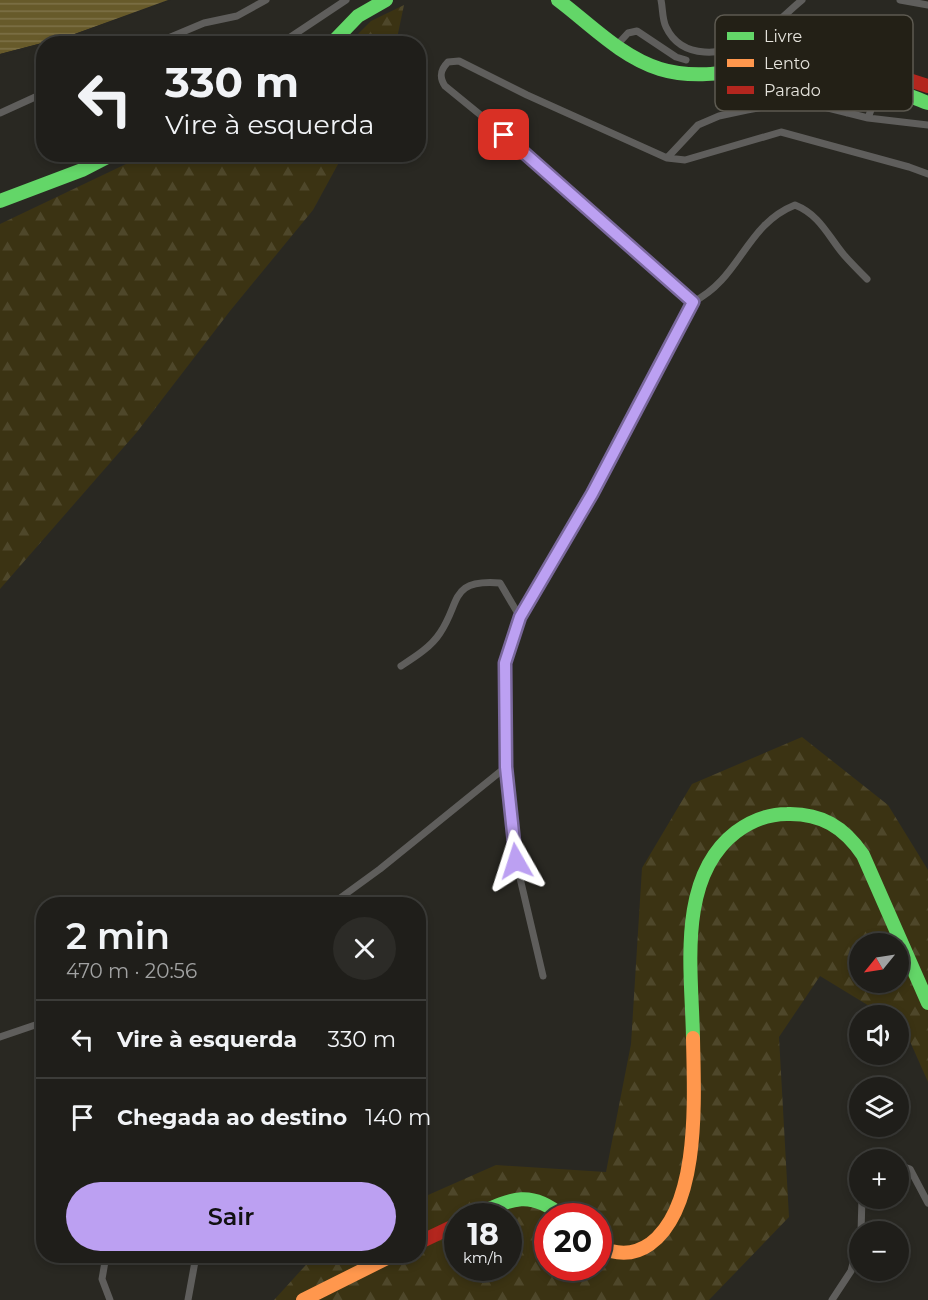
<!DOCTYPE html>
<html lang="pt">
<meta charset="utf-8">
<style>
body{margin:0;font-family:Montserrat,sans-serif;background:#2c2b27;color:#f1f3f6;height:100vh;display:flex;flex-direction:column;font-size:22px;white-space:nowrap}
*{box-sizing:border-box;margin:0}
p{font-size:20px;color:#a1a2a2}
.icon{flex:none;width:33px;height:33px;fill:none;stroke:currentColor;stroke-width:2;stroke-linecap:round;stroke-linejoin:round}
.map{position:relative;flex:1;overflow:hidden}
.panel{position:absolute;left:36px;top:897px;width:390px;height:366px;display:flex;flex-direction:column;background:#1f1e1a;border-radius:24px;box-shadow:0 3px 9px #0003,0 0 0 2px #3c3c39}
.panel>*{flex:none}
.top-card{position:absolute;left:36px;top:36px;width:390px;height:126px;border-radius:24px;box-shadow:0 3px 9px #0003,0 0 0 2px #3c3c39;background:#1f1e1a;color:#f1f3f6;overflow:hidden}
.needle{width:39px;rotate:240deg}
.buttons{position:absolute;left:849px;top:933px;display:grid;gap:12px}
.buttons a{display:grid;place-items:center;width:60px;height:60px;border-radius:50%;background:#1f1e1a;box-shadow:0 3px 9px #0003,0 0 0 2px #3c3c39;font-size:30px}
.speed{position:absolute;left:444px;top:1203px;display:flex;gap:12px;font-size:30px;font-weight:700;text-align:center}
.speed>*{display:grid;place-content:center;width:78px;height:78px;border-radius:50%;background:#1f1e1a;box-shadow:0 3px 9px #0003,0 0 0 2px #3c3c39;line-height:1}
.speed small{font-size:15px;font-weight:400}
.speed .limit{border:9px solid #d22;background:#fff;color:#111}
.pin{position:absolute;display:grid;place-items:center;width:51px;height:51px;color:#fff;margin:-26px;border-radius:12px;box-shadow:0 3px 9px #0006}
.me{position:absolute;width:66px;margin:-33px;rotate:354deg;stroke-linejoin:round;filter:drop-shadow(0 0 4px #0008)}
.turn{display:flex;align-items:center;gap:21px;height:126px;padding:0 30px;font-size:27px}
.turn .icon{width:78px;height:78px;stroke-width:2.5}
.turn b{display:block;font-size:42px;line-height:51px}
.round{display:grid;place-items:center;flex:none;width:63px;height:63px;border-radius:32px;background:#2c2b27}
.headline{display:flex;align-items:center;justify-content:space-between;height:102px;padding:0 30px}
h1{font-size:36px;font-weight:600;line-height:45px}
.button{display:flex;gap:12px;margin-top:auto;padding:12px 30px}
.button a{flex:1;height:69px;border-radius:36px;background:#bca0f2;color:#111;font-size:24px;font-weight:600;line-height:69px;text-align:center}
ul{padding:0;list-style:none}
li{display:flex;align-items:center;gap:18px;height:78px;padding:0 30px;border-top:2px solid #3c3c39}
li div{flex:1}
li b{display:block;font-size:22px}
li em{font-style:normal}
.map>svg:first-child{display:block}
.forest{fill:url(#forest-firs);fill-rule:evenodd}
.water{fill:url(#water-rules)}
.pier{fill:#292822}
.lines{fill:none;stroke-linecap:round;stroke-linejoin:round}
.lane{stroke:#5f5e5c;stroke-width:7}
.fast{stroke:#63d668;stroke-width:14}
.slow{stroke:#ff974d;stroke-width:14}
.jam{stroke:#b3261e;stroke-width:14}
.route-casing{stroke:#7a689d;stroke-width:15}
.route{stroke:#bca0f2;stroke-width:10}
.key{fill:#232016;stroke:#5d5a51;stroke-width:1.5}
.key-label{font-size:16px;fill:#e5e3dc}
</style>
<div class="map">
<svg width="928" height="1300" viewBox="0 0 928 1300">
<defs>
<pattern id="forest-firs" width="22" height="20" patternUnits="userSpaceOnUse" patternTransform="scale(1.5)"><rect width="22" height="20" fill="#3b3313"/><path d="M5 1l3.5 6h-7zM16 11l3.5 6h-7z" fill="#4e472a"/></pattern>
<pattern id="water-rules" width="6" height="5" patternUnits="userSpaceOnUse" patternTransform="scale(1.5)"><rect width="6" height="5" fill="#675a2a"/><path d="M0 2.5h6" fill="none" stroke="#7d7248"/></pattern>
</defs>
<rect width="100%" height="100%" fill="#292822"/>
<path class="forest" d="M404,5L396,43H349L371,21Z
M147,154L343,155L313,210L230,311L137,432L0,589V224Z
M802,737L888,805L928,870V1082L904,1028L899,1025L898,1016L884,1015L820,976L779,1037L789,1217L709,1300H274L314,1256H418L419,1199L496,1165L606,1172L631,1044L642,868L692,784ZM860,944H898V982H860ZM458,1216H508V1268H458ZM548,1216H598V1268H548Z"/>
<path class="water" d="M0,0H168L69,36L0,54Z"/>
<path class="pier" d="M171,0L70,39L44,44L0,57V54L69,36Z"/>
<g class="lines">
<path class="lane" d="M661,0C663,9 662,19 666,27C682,61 724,55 752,41C770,31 786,13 802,0
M900,0L928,5
M154,44L204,23L237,16L266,0
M280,44L346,0
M617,45L628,33L637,31L676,57L686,60
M839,79L848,84L851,96
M0,113L44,93
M847,113L851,96L865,83
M868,118L928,125
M667,158L685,160L781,132L909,167L928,174
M693,302C741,278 745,225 795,205C820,215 828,236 844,255C851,263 859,271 867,279
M401,666C415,657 431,647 440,633C461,602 449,579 500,583L520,617
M332,904L380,869L506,767
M543,976L516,861L506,767L505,663L520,617L592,494L693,302L521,148L445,86C439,77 440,70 448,62L459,61L527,95L667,158L698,125L719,116L747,110L790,102L808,103L868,118L875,99
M0,1037L44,1022
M898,1165L910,1169L928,1203
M861,1232L862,1198
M106,1256L102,1279L110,1300
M188,1300L196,1256
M832,1300L851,1271L860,1237"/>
<path class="fast" d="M558,0C590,24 621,57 660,69C705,83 751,65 796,66C842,67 886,87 928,103
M331,44L358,16L386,0
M0,201L82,170L113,154
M693,1038C692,972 676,878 736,832C751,821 769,814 787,814C821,813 844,827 863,855L928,1003
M474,1216C509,1200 529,1188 562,1216"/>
<path class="slow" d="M598,1246C616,1255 633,1256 650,1244C701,1206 694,1097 693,1038
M303,1300L391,1256"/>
<path class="jam" d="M784,56L840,58L928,86
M418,1243L458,1224"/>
</g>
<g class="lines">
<g class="route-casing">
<path id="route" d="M504,135L693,302L592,494L520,617L505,663L506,767L516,861"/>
</g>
<use href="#route" class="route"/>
</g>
<rect x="715" y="15" width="198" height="96" rx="9" class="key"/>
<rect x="727" y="32" width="27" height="8" fill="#63d668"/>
<rect x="727" y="59" width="27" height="8" fill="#ff974d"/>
<rect x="727" y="86" width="27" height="8" fill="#b3261e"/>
<g class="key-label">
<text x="764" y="42">Livre</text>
<text x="764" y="69">Lento</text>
<text x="764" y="96">Parado</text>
</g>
</svg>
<div class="buttons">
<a><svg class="needle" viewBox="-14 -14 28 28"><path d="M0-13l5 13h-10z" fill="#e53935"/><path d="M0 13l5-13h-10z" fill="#a1a2a2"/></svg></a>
<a><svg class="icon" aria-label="sound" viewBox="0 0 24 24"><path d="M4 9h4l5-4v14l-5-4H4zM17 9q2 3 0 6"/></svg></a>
<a><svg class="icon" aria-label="layers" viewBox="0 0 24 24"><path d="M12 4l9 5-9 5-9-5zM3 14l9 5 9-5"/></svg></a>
<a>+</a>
<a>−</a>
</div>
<div class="speed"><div>18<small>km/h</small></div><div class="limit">20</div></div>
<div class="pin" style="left:504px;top:135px;background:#d93025"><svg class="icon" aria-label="arrive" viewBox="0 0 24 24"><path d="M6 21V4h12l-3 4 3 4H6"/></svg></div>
<svg class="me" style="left:516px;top:861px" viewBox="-20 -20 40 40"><path d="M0-17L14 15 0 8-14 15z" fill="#bca0f2" stroke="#fff" stroke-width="4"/></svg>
<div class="top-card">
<div class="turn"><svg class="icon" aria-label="left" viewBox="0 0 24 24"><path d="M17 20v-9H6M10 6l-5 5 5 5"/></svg><div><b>330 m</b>Vire à esquerda</div></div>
</div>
<section class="panel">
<div class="headline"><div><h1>2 min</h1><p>470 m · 20:56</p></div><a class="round"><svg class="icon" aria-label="close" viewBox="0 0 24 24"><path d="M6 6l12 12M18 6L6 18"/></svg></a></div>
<ul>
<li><svg class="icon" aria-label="left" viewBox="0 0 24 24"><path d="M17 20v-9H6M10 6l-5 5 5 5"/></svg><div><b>Vire à esquerda</b></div><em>330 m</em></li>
<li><svg class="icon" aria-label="arrive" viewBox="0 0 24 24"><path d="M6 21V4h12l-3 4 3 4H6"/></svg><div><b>Chegada ao destino</b></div><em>140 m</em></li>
</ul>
<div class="button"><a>Sair</a></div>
</section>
</div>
